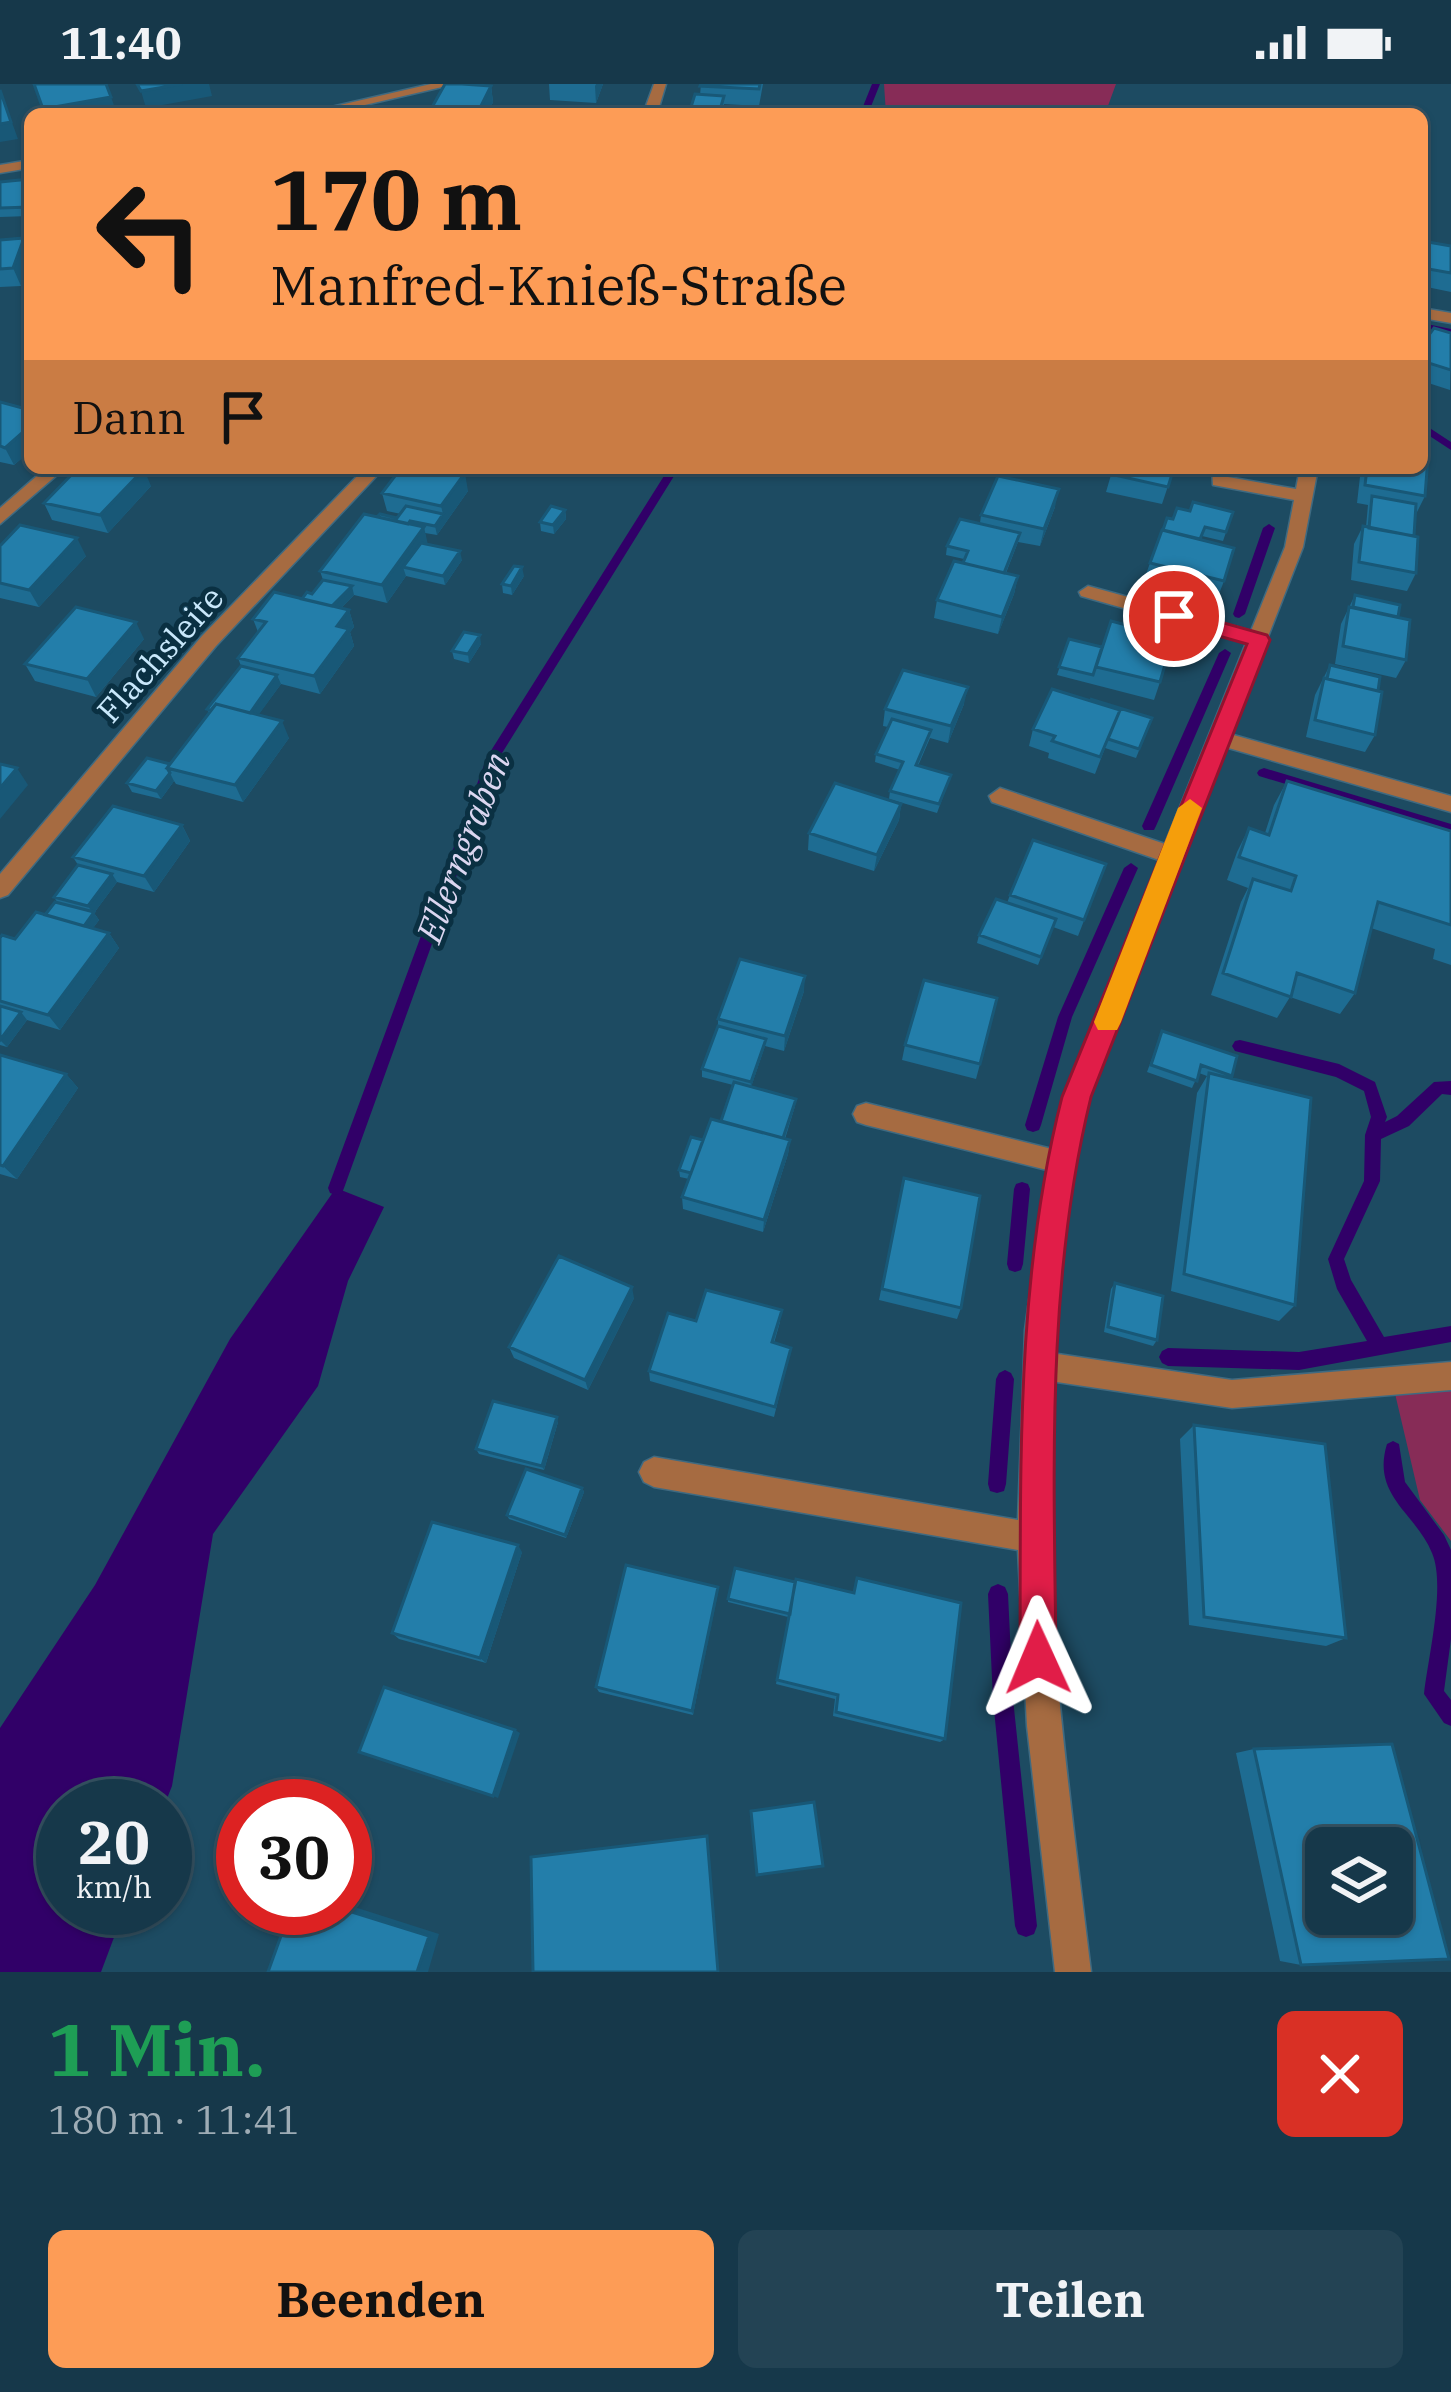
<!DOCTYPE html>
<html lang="de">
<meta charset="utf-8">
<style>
body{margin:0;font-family:"IBM Plex Serif",serif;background:#234354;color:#f1f3f6;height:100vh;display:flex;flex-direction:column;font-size:45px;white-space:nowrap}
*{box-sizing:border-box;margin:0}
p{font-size:39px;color:#9eacb5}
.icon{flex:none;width:66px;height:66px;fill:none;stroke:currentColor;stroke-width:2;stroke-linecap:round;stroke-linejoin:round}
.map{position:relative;height:1888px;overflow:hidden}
.sheet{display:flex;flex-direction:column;background:#16384a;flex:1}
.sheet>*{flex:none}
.banner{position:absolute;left:24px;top:24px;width:1404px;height:366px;border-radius:18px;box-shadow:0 3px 9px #0004,0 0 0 3px #355262;background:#fd9c56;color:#111;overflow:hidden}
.fabs{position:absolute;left:1305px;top:1743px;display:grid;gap:24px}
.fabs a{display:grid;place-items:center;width:108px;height:108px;border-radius:18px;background:#16384a;box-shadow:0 3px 9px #0004,0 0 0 3px #355262;font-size:60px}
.speed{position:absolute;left:36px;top:1695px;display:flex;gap:24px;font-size:60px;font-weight:700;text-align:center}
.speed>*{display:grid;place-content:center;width:156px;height:156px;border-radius:50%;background:#16384a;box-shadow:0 3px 9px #0004,0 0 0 3px #355262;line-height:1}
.speed small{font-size:30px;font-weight:400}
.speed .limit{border:18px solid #d22;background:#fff;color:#111}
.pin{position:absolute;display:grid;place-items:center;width:102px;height:102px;color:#fff;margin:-51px;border:6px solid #fff;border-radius:50%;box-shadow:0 3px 12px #0007}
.me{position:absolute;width:132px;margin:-66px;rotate:359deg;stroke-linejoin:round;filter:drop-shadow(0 0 9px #0008)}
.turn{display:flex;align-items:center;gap:42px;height:252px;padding:0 48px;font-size:54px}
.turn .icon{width:156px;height:156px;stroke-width:2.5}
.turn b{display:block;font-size:84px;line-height:102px}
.then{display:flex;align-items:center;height:114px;padding:0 48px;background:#0003;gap:24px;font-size:45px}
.round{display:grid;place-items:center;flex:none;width:126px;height:126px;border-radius:18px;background:#234354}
.headline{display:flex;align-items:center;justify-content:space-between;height:204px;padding:0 48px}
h1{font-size:72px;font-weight:700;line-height:90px;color:#1e9e55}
.action{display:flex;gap:24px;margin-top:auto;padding:24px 48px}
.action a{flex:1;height:138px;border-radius:18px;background:#fd9c56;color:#111;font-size:48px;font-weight:700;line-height:138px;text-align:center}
.action a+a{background:#234354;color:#f1f3f6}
.status{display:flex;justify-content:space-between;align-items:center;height:84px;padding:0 60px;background:#16384a;direction:ltr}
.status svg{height:33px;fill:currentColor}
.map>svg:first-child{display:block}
.green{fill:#872c57}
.water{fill:#310068}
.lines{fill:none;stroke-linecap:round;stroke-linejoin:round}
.stream{fill:#310068;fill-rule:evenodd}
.minor-casing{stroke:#3f6a81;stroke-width:3}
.minor{fill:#a66b41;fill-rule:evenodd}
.wall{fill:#1e6c92}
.shaded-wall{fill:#185877}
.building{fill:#237eaa;stroke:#185877;stroke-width:3;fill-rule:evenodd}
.route{fill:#e11d48;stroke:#92132f;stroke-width:3}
.slow{fill:#f59e0b}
.labels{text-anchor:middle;stroke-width:10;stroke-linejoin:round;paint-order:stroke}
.street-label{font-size:33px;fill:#c9e8fb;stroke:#0a3042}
.water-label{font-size:36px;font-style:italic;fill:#dbd6f0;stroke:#0a3042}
</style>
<div class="status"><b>11:40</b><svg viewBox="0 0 49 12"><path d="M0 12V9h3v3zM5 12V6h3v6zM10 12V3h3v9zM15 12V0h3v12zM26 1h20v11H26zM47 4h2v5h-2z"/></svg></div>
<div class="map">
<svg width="1451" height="1888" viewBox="0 0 1451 1888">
<rect width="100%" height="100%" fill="#1d4b62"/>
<path class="green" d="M884,0H1116L1105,30H886Z
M1451,1294V1457L1420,1416L1393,1301Z"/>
<path class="water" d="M336,1104L384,1123L348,1197L318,1302L213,1450L172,1702L164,1722H63V1824H125L101,1888H0V1644L95,1501L230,1255Z"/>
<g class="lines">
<path class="stream" d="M872,0H880L868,30H860Z
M1422,239L1451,245V251L1422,245Z
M1422,339L1451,358V366L1422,347Z
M669,384H679L499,674L344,1104L342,1109L336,1111L330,1109L328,1104L487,673Z
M1269,440L1275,444L1245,530L1239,534L1235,533L1233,530L1263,444Z
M1225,565L1231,569L1156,742L1154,746H1144L1142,742L1219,569Z
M1264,684L1451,740V750L1259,692L1257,689L1259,686Z
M1131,779L1138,784L1072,933L1041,1041L1039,1046L1033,1048L1027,1046L1025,1041L1058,933L1124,784Z
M1240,956L1339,980L1375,998L1387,1033L1385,1038L1397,1032L1434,998L1451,997V1011L1442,1010L1409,1042L1381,1055L1380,1097L1344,1175L1351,1196L1384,1253L1451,1242V1258L1299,1286L1168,1282L1162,1279L1159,1273L1162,1267L1168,1264L1299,1268L1367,1257L1337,1205L1328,1175L1364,1097L1365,1051L1371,1033L1364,1007L1336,993L1235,967L1232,962L1235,957Z
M1022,1098L1028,1100L1030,1105L1023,1180L1021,1186L1015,1188L1009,1186L1007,1180L1014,1105L1016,1100Z
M1005,1286L1011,1289L1014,1295L1006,1400L1004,1407L997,1409L990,1407L988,1400L996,1295L999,1289Z
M1393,1357L1399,1360L1405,1398L1444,1451L1451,1466V1555L1444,1607L1451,1616V1642L1444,1639L1424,1610C1428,1574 1446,1501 1432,1469C1416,1429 1371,1412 1387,1360Z
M998,1500L1005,1503L1008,1510L1013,1615L1037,1842L1034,1850L1026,1853L1018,1850L1015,1842L993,1615L988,1510L991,1503Z"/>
<g class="minor-casing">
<path id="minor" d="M431,0H455L326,30H301Z
M654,0H666L657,30H643Z
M30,76V84L0,89V81Z
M1422,224L1451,229V239L1422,234Z
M46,384H65L0,440V424Z
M365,384H384L216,562L8,811L0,814V790L202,552Z
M1212,384H1230L1228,393L1296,405L1300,384H1318L1303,463L1230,650L1451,712V728L1225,663L1088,1013L1061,1167L1051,1269L1232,1296L1451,1278V1306L1232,1324L1050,1297C1039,1496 1067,1690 1091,1888H1055L1027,1642L1018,1466L654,1403L644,1398L639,1388L644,1378L654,1373L1018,1436L1025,1246L1047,1086L866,1041L857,1038L853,1030L857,1022L866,1019L1052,1065L1064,1013L1159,776L992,718L989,712L1000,704L1165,760L1246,559L1081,512L1079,508L1088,502L1251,547L1285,463L1294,416L1213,401Z"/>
</g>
<use href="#minor" class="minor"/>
</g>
<path class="wall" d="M549,0H603L596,19L550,16Z
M701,0H763L759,22L724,20L723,26L731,27V30H680L691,23L700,11Z
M491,2L493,18L488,30H432L431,25Z
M30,95V132L0,133V98Z
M24,154L30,169V174L21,202L0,203V156Z
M1428,158L1451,162V208L1422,202V171Z
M1451,249L1450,306L1422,297V260Z
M0,318L30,326V367L14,381L0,378Z
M448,384L468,407L437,451L425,449L427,460L462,476L445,501L406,492L387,519L354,511L341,524L349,526L354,543L350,548L354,562L320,610L281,600L258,631L289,654L243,718L176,700L174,697L161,715L132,708L127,699L170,680L209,629L207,625L241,582L238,574L258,548L253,535L312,510L323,496L320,487L377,433L397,434L401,430L387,427L382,409Z
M1113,384H1174L1162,420L1106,408Z
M1361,384H1422L1425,412L1416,430L1414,452L1416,489L1407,507L1351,496L1354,460L1363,442L1366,443L1368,421L1357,419Z
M151,402L108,449L52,436L44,419Z
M1055,423L1040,462L1018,458L1006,489L1018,492L1014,510L998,550L934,534L937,516L964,475L946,471L947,462L980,439L981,431Z
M565,426L566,435L554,450L541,447L540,438Z
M1190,427L1233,428L1223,457L1202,452L1200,455L1224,497L1217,515L1144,496L1150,479L1173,435Z
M0,462L86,472L39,523L0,514Z
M524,492L512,511L503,509L502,500Z
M1355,511L1398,533L1406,576L1396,594L1335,580L1341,540Z
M144,555L96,613L35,597L25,580Z
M1069,555L1160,598L1154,616L1057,591Z
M481,560L469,579L454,575L452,567Z
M1330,581L1378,607L1375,651L1365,668L1306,653L1315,611Z
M964,620L948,659L930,654L918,682L951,691L937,729L889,715L890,707L900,686L875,678L876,670L888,643L883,642L885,625Z
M1152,634L1136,674L1105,664L1095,690L1048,674L1049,669L1029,662L1033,645Z
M1287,697L1451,747V881L1433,875L1435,865L1371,844L1355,909L1340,930L1290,913L1277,934L1211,911L1241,818L1248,804L1227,796L1237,768L1249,744L1265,749L1274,721Z
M901,720L899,736L874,787L808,766L809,749Z
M182,741L190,757L154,808L117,798L94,829L99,836L93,844L109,849L119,864L60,946L27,936L7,963L0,961V854L15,855L57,818L54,813L78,781L73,773Z
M1106,780L1078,852L1053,843L1038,881L977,859L979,851L1007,819L1010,811Z
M804,907L784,967L765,962L751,1003L795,1022L785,1055L790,1056L788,1070L763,1148L683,1125L682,1113L689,1095L680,1093L679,1086L721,1037L733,1001L702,993V985L718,942V935Z
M1162,947L1232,992L1230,994L1295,1221L1279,1237L1171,1207L1197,1009L1207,992L1199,989L1192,1004L1147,988Z
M905,961L980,980L976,995L902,976Z
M0,971L66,990L78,1004L17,1095L0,1090Z
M901,1107L961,1224L957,1235L879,1216Z
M1115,1199L1157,1256L1153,1262L1104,1248L1111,1205Z
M634,1214L588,1306L514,1274L509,1263Z
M696,1237L780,1238L774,1259L791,1264L774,1333L650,1297L649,1287Z
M558,1338L544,1386L479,1370L476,1365Z
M1194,1341L1346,1554L1326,1562L1189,1541L1180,1355Z
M582,1404L584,1408L566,1454L509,1435L507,1431Z
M522,1468L486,1579L399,1555L392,1549Z
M857,1494L945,1655L940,1658L833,1632L835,1615L776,1600L788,1533L728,1518V1515L795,1498L853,1508Z
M718,1503L693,1631L599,1608L596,1603Z
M1254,1665L1301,1881L1280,1877L1236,1669Z"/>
<path class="shaded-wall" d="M182,0H209L212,12L146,24L141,7Z
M596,0H603L596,19L595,2Z
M491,2L493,18L488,30H478Z
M0,6L6,22L18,55L0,58Z
M111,13L117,30H45L43,25Z
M24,154L30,169V174L21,202L13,184Z
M30,342V367L14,381L5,364Z
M144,385L151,402L108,449L100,431Z
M465,389L468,407L437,451L435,442L443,430L441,422Z
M1059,405L1055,423L1040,462L1044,445Z
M565,426L566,435L554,450L553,441Z
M424,443L428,461L403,483L406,492L387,519L382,501Z
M77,454L86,472L39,523L29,506Z
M460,467L462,476L445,501L443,492Z
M522,483L524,492L512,511L511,502Z
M1018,492L1014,510L998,550L1002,533Z
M352,502L354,511L328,537L325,528Z
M349,526L354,543L350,548L354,562L320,610L314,592L337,542Z
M136,538L144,555L96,613L87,595Z
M480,551L481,560L469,579L468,570Z
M277,591L281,600L249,644L245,635Z
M968,603L964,620L948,659L951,642Z
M282,637L289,654L243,718L235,701Z
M17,684L28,701L0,735V704Z
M170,689L174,697L161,715L156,707Z
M901,720L899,736L874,787L877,771Z
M182,741L190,757L154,808L144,792Z
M112,790L117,798L94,829L99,836L85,855L80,847L93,830L88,822Z
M109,849L119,864L60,946L48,931Z
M805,892L804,907L784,967L785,952Z
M21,928L27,936L7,963L0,956Z
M766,955L765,962L750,1006L751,998Z
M66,990L78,1004L17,1095L3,1082Z
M790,1056L788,1070L763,1148L764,1136Z
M632,1203L634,1214L588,1306L585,1296Z
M557,1333L558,1338L544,1386L542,1382Z
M582,1404L584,1408L566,1454L565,1451Z
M518,1461L522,1468L486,1579L480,1574Z
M718,1503V1509L693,1631L692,1627Z
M515,1646L520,1649L498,1714L493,1712Z
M345,1820L439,1850L428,1888H417L339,1824H345Z"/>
<path class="building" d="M34,0H106L111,13L43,25Z
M137,0H182L141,7Z
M445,0H462L491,2L478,28L431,25Z
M701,0H760L759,5L700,2Z
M0,6L11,38L0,40Z
M695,10L724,12L720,26L691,23Z
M547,23L594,26L593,30H544Z
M684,23L731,27L730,30H680Z
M288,28L346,30H287Z
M30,95V123L0,124V98Z
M24,154L13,184L0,185V156Z
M1428,158L1451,162V189L1423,184Z
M1434,244L1451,249V286L1422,277V260Z
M0,318L30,326V342L5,364L0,362Z
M1422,371L1428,373L1425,412L1365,401L1367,384H1422Z
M78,384H141L144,385L100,431L44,419Z
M401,384H439L465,389L441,422L382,409Z
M1113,384H1174L1168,403L1110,390Z
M998,392L1059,405L1044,445L981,431Z
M1372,412L1416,420L1414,452L1369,444Z
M1193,418L1233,428L1226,448L1205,443L1200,455L1163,446L1167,434L1173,435L1177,424L1190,427Z
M406,422L443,430L435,442L410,437L408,440L377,433L380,430L397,434Z
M551,422L565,426L553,441L540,438Z
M364,430L424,443L382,501L320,487Z
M960,435L1020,449L1004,489L963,479L968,467L947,462Z
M20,441L77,454L29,506L0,499V462Z
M1363,442L1418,453L1416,489L1359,478Z
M1162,446L1234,464L1224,497L1150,479Z
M421,459L460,467L443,492L403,483Z
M954,477L1018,492L1002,533L937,516Z
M514,482L522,483L511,502L502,500Z
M323,496L352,502L332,522L302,515L307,508L312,510Z
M274,508L349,526L337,542L349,545L314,592L238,574L266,538L253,535Z
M1355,511L1400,521L1398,533L1353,523Z
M76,523L136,538L87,595L25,580Z
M1349,523L1410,536L1406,576L1343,562Z
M1111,537L1173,553L1160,598L1096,583Z
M464,548L480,551L468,570L452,567Z
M1069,555L1102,563L1093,591L1059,583Z
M1330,581L1380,593L1378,607L1327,595Z
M241,582L277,591L250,629L216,620L211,626L207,625Z
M903,586L968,603L951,642L885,625Z
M1324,594L1382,608L1375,651L1315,636Z
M1052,605L1120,626L1100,673L1052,657L1055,652L1033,645Z
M1090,615L1152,634L1139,665L1108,655L1120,626Z
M216,620L282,637L235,701L167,684Z
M892,635L931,646L916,681L951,691L939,720L890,707L903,678L876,670Z
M147,674L170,680L167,684L170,689L156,707L127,699Z
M0,680L17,684L0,704Z
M1287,697L1451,747V841L1378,818L1355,909L1297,889L1291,913L1223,889L1253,795L1291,807L1296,792L1239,773L1249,744L1269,751Z
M835,699L901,720L877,771L809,749Z
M113,722L182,741L144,792L73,773Z
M1033,756L1106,780L1084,836L1010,811Z
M78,781L112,790L88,822L54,813Z
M996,815L1056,835L1041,873L979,851Z
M55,818L94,828L84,842L45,831Z
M36,828L109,849L48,931L0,917V854L2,851L15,855Z
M740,875L805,892L785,952L718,935Z
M924,896L997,914L980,980L905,961Z
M0,922L21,928L0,956Z
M718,942L766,955L751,998L702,985Z
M1162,947L1237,972L1232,992L1201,981L1197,997L1151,981Z
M0,971L66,990L3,1082L0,1081Z
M1209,989L1311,1014L1295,1221L1184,1190Z
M734,998L796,1015L783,1054L721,1037Z
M711,1035L790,1056L764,1136L682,1113Z
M691,1053L703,1056L691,1089L679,1086Z
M904,1094L980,1112L961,1224L882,1205Z
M559,1172L632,1203L585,1296L509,1263Z
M1115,1199L1163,1212L1157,1256L1108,1243Z
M706,1206L782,1226L772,1258L791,1264L775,1323L649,1287L668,1229L696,1237Z
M493,1317L557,1333L542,1382L476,1365Z
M1194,1341L1325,1360L1346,1554L1204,1533Z
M526,1385L582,1404L565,1451L507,1431Z
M432,1438L518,1461L480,1574L392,1549Z
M626,1481L718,1503L692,1627L596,1603Z
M735,1484L795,1498L790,1530L728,1515Z
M857,1494L961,1519L945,1655L836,1628L838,1611L777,1596L796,1495L854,1509Z
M384,1603L515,1646L493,1712L359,1668Z
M1392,1660L1449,1875L1301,1881L1254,1665ZM1326,1764H1392V1830H1326Z
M814,1718L823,1782L757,1791L751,1727Z
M707,1752L718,1888H533L531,1773Z
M291,1824H339L429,1852L417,1888H268Z"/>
<path class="route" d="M1174,525L1267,551L1270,556L1091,1013C1046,1197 1054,1386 1056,1574L1050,1587L1038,1592L1025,1587L1020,1574C1021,1386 1015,1197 1062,1013L1247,560L1166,537L1163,532Z"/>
<path class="slow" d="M1190,715L1202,724L1121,938L1117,946H1098L1094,938L1178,724Z"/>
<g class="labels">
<g class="street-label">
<text transform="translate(160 570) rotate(-48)" y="12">Flachsleite</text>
</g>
<g class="water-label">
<text transform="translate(463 763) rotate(-69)" y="13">Ellerngraben</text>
</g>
</g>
</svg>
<div class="fabs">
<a><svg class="icon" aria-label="layers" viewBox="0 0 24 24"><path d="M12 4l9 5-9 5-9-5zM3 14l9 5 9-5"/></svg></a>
</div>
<div class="speed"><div>20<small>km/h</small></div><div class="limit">30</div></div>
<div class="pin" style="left:1174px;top:532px;background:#d93025"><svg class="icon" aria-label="arrive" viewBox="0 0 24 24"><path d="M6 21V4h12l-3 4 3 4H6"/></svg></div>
<svg class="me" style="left:1038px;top:1574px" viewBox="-20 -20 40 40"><path d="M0-17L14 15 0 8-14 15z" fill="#e11d48" stroke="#fff" stroke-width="4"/></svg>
<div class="banner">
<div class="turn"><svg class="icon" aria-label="left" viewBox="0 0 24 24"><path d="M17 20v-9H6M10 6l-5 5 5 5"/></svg><div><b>170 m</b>Manfred-Knieß-Straße</div></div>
<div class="then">Dann<svg class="icon" aria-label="arrive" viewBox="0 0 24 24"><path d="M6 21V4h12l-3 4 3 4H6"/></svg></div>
</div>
</div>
<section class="sheet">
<div class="headline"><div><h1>1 Min.</h1><p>180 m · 11:41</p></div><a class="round" style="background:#d93025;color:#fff"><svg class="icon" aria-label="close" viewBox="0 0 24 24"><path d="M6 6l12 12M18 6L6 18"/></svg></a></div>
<div class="action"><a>Beenden</a><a>Teilen</a></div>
</section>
